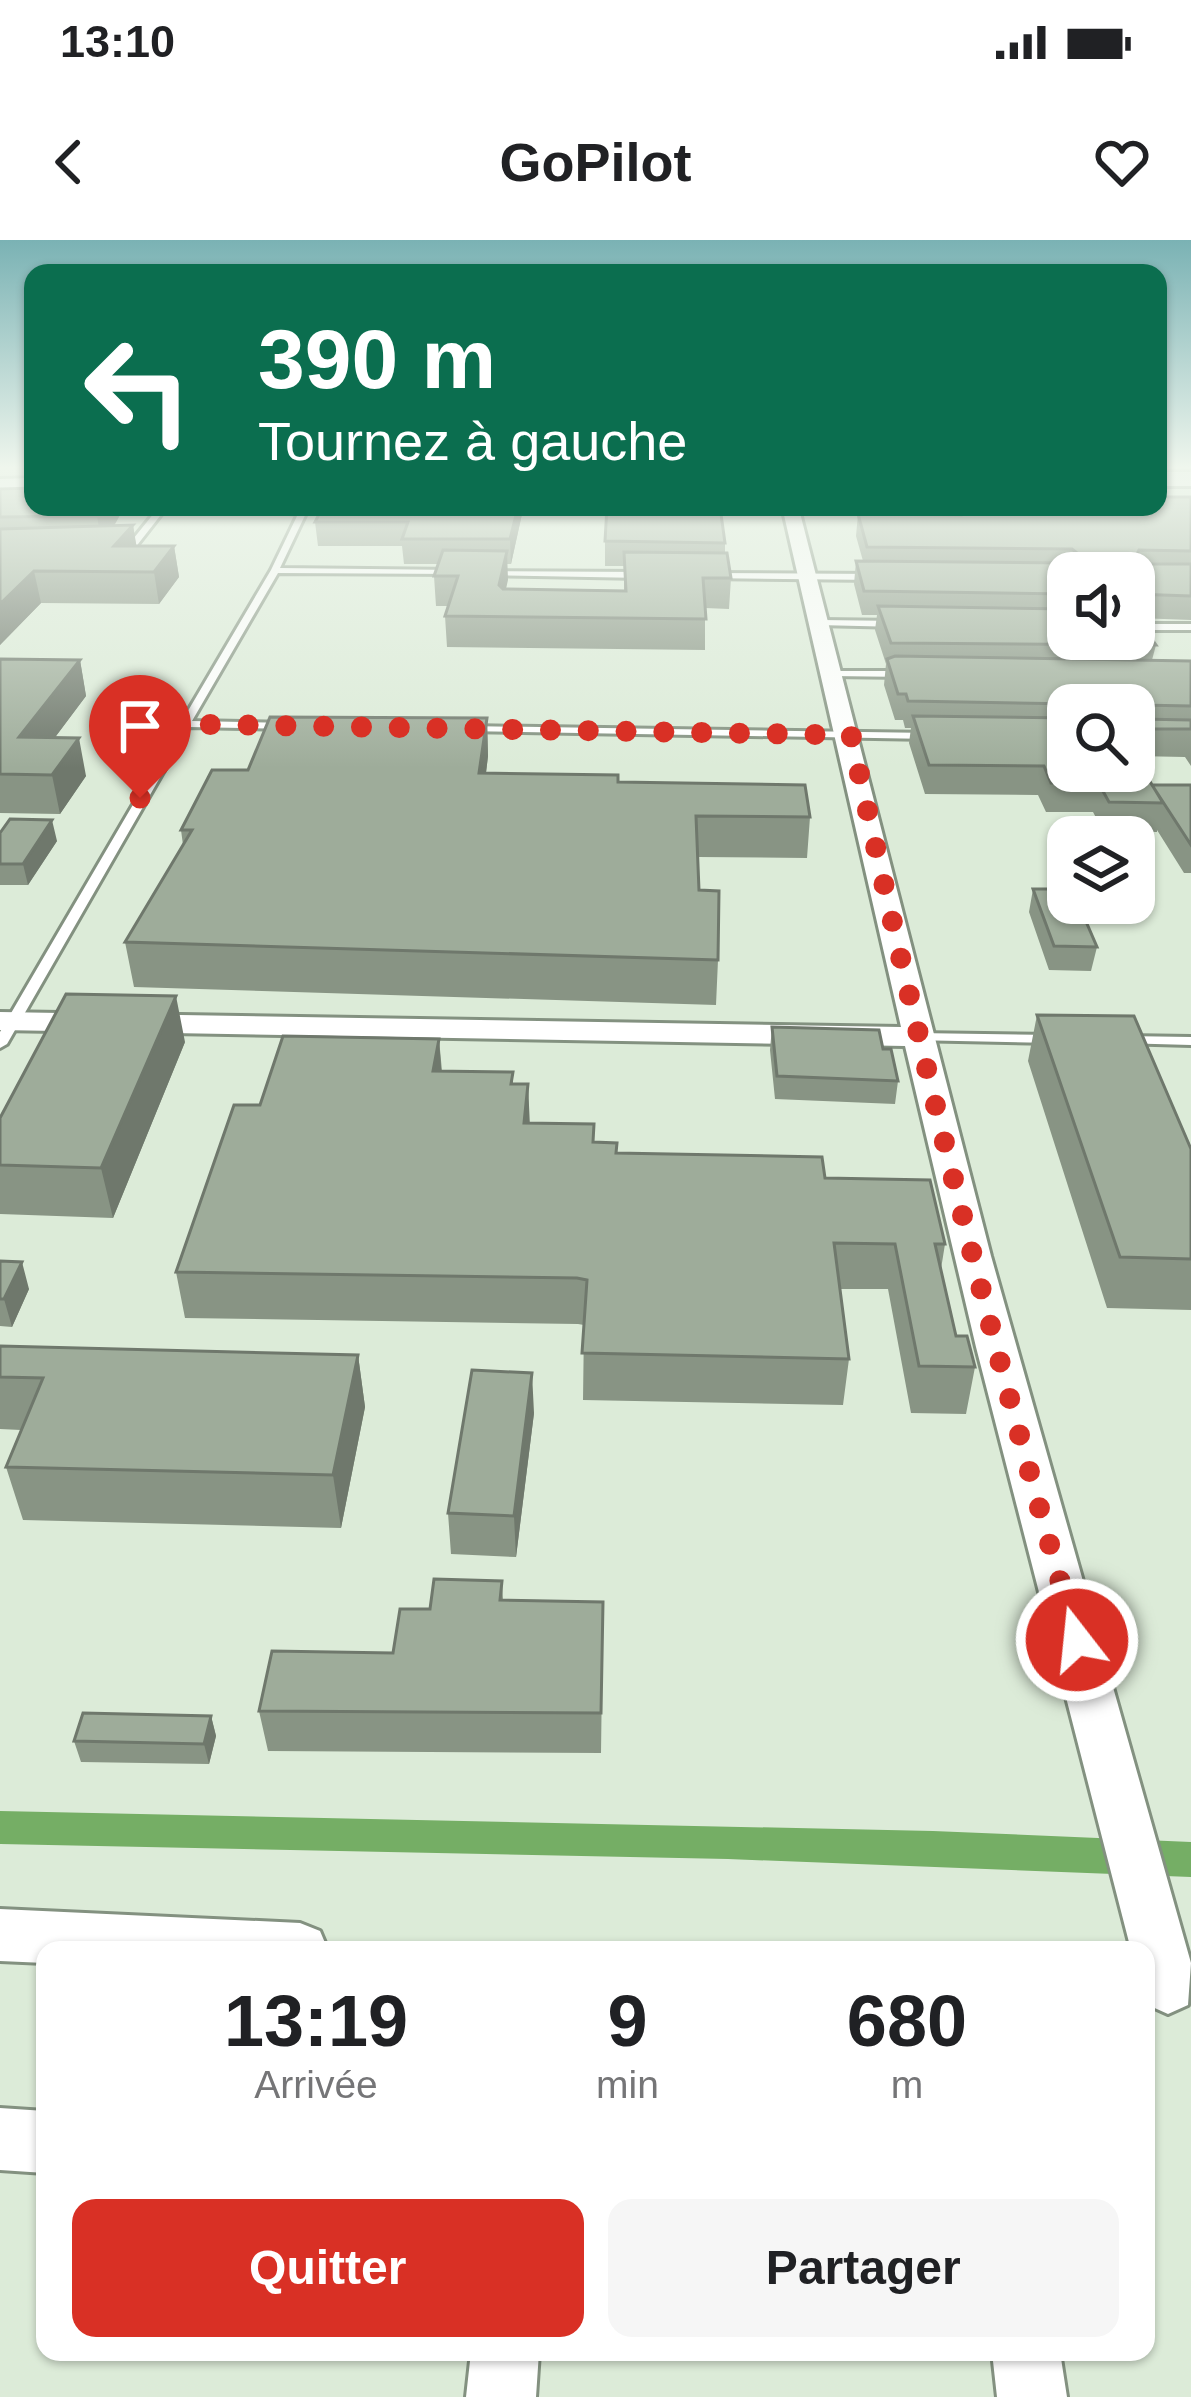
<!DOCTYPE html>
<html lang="fr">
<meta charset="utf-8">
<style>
body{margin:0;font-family:Helvetica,sans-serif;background:#f6f6f6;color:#202124;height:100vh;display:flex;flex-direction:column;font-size:45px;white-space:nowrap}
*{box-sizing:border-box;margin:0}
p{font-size:39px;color:#757577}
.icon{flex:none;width:66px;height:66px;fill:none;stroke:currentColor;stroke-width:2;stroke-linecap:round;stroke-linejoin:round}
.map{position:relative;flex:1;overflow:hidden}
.details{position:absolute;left:36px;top:1701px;width:1119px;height:420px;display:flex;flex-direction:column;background:#fff;border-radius:24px;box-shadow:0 3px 9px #0004}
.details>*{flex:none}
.top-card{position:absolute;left:24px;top:24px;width:1143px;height:252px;border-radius:24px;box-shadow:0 3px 9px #0004;background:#0b6e4f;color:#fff;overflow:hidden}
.buttons{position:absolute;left:1047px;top:312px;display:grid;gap:24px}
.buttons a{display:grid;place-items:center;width:108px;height:108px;border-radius:24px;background:#fff;box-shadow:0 3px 9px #0004;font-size:60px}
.pin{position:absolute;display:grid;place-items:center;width:102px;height:102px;color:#fff;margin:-123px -51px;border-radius:50% 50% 50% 0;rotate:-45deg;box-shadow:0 0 12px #0007}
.pin .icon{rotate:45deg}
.me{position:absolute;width:132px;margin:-66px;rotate:344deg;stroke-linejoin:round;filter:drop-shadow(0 0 9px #0008)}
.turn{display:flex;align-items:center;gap:42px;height:252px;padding:0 36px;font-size:54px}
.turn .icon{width:156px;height:156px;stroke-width:2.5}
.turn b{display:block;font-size:84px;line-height:102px}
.eta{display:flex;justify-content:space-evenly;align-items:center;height:204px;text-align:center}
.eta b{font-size:72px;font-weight:800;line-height:84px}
.primary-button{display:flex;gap:24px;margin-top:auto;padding:24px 36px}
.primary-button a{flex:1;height:138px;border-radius:24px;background:#d93025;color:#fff;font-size:48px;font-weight:800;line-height:138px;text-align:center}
.primary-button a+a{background:#f6f6f6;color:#202124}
.status{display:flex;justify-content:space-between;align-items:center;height:84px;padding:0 60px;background:#fff;direction:ltr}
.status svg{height:33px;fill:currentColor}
header{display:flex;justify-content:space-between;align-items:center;height:156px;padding:0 36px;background:#fff;font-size:54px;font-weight:800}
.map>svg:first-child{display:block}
.water{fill:#75ae65}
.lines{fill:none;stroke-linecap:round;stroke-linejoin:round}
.service-casing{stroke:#839180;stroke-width:6}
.minor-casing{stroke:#839180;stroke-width:6}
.trunk-casing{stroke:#839180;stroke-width:6}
.path{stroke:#8c9789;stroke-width:3;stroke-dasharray:1.5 4.5;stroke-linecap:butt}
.service{fill:#fff;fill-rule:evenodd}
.minor{fill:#fff;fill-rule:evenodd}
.trunk{fill:#fff;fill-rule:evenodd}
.wall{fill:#889484;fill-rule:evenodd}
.shaded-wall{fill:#6f786c}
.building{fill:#9eac9a;stroke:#6f786c;stroke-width:3}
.route{stroke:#d93025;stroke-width:21;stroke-dasharray:0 37.8}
</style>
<div class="status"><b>13:10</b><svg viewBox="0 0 49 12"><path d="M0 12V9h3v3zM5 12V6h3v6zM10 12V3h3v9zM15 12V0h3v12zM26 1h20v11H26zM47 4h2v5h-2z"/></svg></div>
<header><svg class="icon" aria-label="back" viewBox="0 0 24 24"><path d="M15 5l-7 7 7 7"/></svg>GoPilot<svg class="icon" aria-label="heart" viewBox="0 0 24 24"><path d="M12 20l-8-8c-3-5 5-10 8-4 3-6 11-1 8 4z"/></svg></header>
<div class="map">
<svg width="1191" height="2157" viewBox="0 0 1191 2157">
<rect width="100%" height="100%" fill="#dcebd8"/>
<path class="water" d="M0,1571L933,1591L1191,1602V1637L728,1619L0,1604Z"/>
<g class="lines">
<g class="service-casing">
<path id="service" d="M159,267H167L131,313L114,315V311L125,309Z
M238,267L300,270L309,267L280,328L457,330L461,332L457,334L278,333L192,481L289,483L294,486L289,489L189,487L7,804L0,808V792L179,486L177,484L182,481L271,330L298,274Z
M482,331L643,332L647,335L643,338L485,335Z
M707,333L877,334L881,337L877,340L704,338Z
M821,380L900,381L904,384L900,387L818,385Z
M1134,384H1191V390H1134Z
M834,431H908L913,434L908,437L831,436L829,434Z
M467,486L931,493L936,496L931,499L463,491L462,489Z
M916,793L1054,795L1061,799L1054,803L911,800V794Z
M1124,796L1191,797V805L1119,803L1117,800Z"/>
</g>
<g class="minor-casing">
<path id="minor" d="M777,267H795L800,273L991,1016L1191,1723L1188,1765L1168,1774L1148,1765L1146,1710H1131L976,1107L905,806L0,790V772L901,787L784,275Z
M0,1669L300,1683L320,1691L328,1710H45V1723L0,1721Z
M0,1868L45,1871V1933L0,1930Z
M471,2112H539L536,2157H466Z
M992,2112H1060L1067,2157H997Z"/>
</g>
<g class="trunk-casing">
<path id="trunk" d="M1158,232H1191V246H1158Z
M33,238V254L0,255V239Z"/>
</g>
<path class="path" d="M813,271L877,267"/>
<use href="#service" class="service"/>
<use href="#minor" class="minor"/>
<use href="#trunk" class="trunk"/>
</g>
<path class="wall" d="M0,249L120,275L114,286L133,285L136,306H174L179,337L159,364L41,363L0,405Z
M1191,257V380L1137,378L1156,405L1152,420L1191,421V526L1185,517L1135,516L1152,545H1191V633H1184L1157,590V592L1103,591L1093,572H1046L1038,555L925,554L909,503L911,488H905L903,480H895L884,445L886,424L875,390L877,375H862L854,344L856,321H863L856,296L858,274L947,275L948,267H1158ZM1068,333H1134V399H1068ZM1068,465H1134V531H1068Z
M522,274L511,324H507L506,349L624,350V326H605V301L725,303V313L731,338L729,369L705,368V410L447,407L445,376L448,366H436L434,336L438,324H404L402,306H318L315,282Z
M0,419L80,420L86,456L55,497L86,536L60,574L0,573Z
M487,478L488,516L486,533L618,542L810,577L807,618L698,617L699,650L718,720L716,765L134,747L125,702L183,605L181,590L248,530Z
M0,593L57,601L28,645H0Z
M1033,649L1097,707L1091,731L1049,730L1029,672Z
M1037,775L1191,909V1070L1107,1068L1028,821Z
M772,787L883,809L898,841L895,864L775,859L770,810Z
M439,799L442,831L513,832V844H528L529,883L594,902L616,913L825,938L945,1004L941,1029L956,1096L975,1127L966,1174L911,1173L888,1049H840L849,1119L843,1165L583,1160L584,1085L578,1084L185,1078L176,1032L260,865Z
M185,802L113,978L0,974V878Z
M0,1021L29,1049L12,1087L0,1086Z
M0,1106L358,1115L365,1167L341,1288L23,1280L6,1227L21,1190L0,1189Z
M534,1173L516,1317L451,1314L448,1273Z
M502,1341L503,1360L603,1362L601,1513L268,1511L259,1471L393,1413L430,1369Z
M211,1476L216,1496L209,1524L81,1522L74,1501Z"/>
<path class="shaded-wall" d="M103,267H119L120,275L102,306L97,276Z
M518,267H522V274L511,324L510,299Z
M133,285L138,315L114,306Z
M174,306L179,337L159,364L154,332Z
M507,311L508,340L500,375L499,345Z
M34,331L41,363L0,405V364Z
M80,420L86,456L27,535L19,497Z
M487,478L488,516L481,573L479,533Z
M79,498L86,536L60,574L52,535Z
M52,580L57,601L28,645L23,624Z
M176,756L185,802L113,978L101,928Z
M439,799L442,841L433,831Z
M528,844L530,887L524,883Z
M22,1022L29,1049L12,1087L4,1059Z
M358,1115L365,1167L341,1288L333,1235Z
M532,1133L534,1173L516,1317L514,1276Z
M211,1476L216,1496L209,1524L204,1504Z"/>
<path class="building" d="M33,248V267H103L97,276L0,277V249Z
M1158,257H1191V311L1139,310L1134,320L1139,324H1191V356L1134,354V333H1068V354L864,351L856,321L1072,323L1077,313L1072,309L867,307L858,274L960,275L955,267H1158Z
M323,267H518L510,299H402L408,282H315Z
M607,267H720L725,303L605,301Z
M133,285L114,306H174L154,332L34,331L0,364V289Z
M443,310L507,311L499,345L503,349L626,351L624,312L727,313L731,338H703L706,379L445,376L458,336H434Z
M878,366L1068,369V399H1134V374L1156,405L891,403Z
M895,416L1191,421V466L1140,465L1135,475L1140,479L1191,480V489H1134V465L908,461L906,454H898L887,419Z
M0,419L80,420L19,497L79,498L52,535L0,534Z
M913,476L1068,478V531H1134V515L1163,563L1109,562L1099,544L1051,543L1044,526L929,525Z
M270,477L487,478L479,533L618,535V542L805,545L810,577L696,576L699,650L719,651L718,720L125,702L192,590H181L212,530H248Z
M1152,545H1191V605Z
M10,579L52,580L23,624H0V593Z
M1033,649H1068V663H1078L1097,707L1054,706Z
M66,754L176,756L101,928L0,925V878Z
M1037,775L1134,776L1191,909V1019L1120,1017Z
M772,787L879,790L883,809H891L898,841L777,836Z
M283,796L439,799L433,831L513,832L511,844H528L524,883L594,884L593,902L617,903L616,913L822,917L825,938L930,940L945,1004H935L956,1096H967L975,1127L919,1126L895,1004L834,1003L849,1119L582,1113L587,1040L577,1038L176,1032L234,865H260Z
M0,1021L22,1022L4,1059H0Z
M0,1106L358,1115L333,1235L6,1227L43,1138L0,1137Z
M472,1130L532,1133L514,1276L448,1273Z
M434,1339L502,1341L500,1360L603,1362L601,1473L259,1471L272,1411L393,1413L400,1369H430Z
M83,1473L211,1476L204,1504L74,1501Z"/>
<linearGradient id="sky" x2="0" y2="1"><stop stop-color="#7ab2b4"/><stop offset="0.43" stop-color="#eff6ed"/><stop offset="1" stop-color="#eff6ed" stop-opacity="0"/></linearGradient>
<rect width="1191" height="528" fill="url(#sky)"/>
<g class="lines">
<path class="route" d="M140,558L182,484L851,495C917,800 990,1101 1077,1400"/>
</g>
</svg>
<div class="buttons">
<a><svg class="icon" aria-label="sound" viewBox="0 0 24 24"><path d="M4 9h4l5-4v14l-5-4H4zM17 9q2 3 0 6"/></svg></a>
<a><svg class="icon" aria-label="search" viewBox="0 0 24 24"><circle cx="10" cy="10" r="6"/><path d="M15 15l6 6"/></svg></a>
<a><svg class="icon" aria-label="layers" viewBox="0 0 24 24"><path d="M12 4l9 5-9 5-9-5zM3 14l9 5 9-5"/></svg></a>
</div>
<div class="pin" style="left:140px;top:558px;background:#d93025"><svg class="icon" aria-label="arrive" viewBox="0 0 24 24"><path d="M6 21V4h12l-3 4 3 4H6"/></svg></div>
<svg class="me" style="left:1077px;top:1400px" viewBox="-20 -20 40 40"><circle r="17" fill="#d93025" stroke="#fff" stroke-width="3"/><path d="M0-11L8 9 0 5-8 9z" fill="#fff"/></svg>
<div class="top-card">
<div class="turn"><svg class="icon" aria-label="left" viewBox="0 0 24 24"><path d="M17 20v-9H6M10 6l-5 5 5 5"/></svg><div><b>390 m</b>Tournez à gauche</div></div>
</div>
<section class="details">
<div class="eta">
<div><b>13:19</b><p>Arrivée</p></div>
<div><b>9</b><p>min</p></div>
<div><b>680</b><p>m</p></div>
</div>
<div class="primary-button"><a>Quitter</a><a>Partager</a></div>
</section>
</div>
